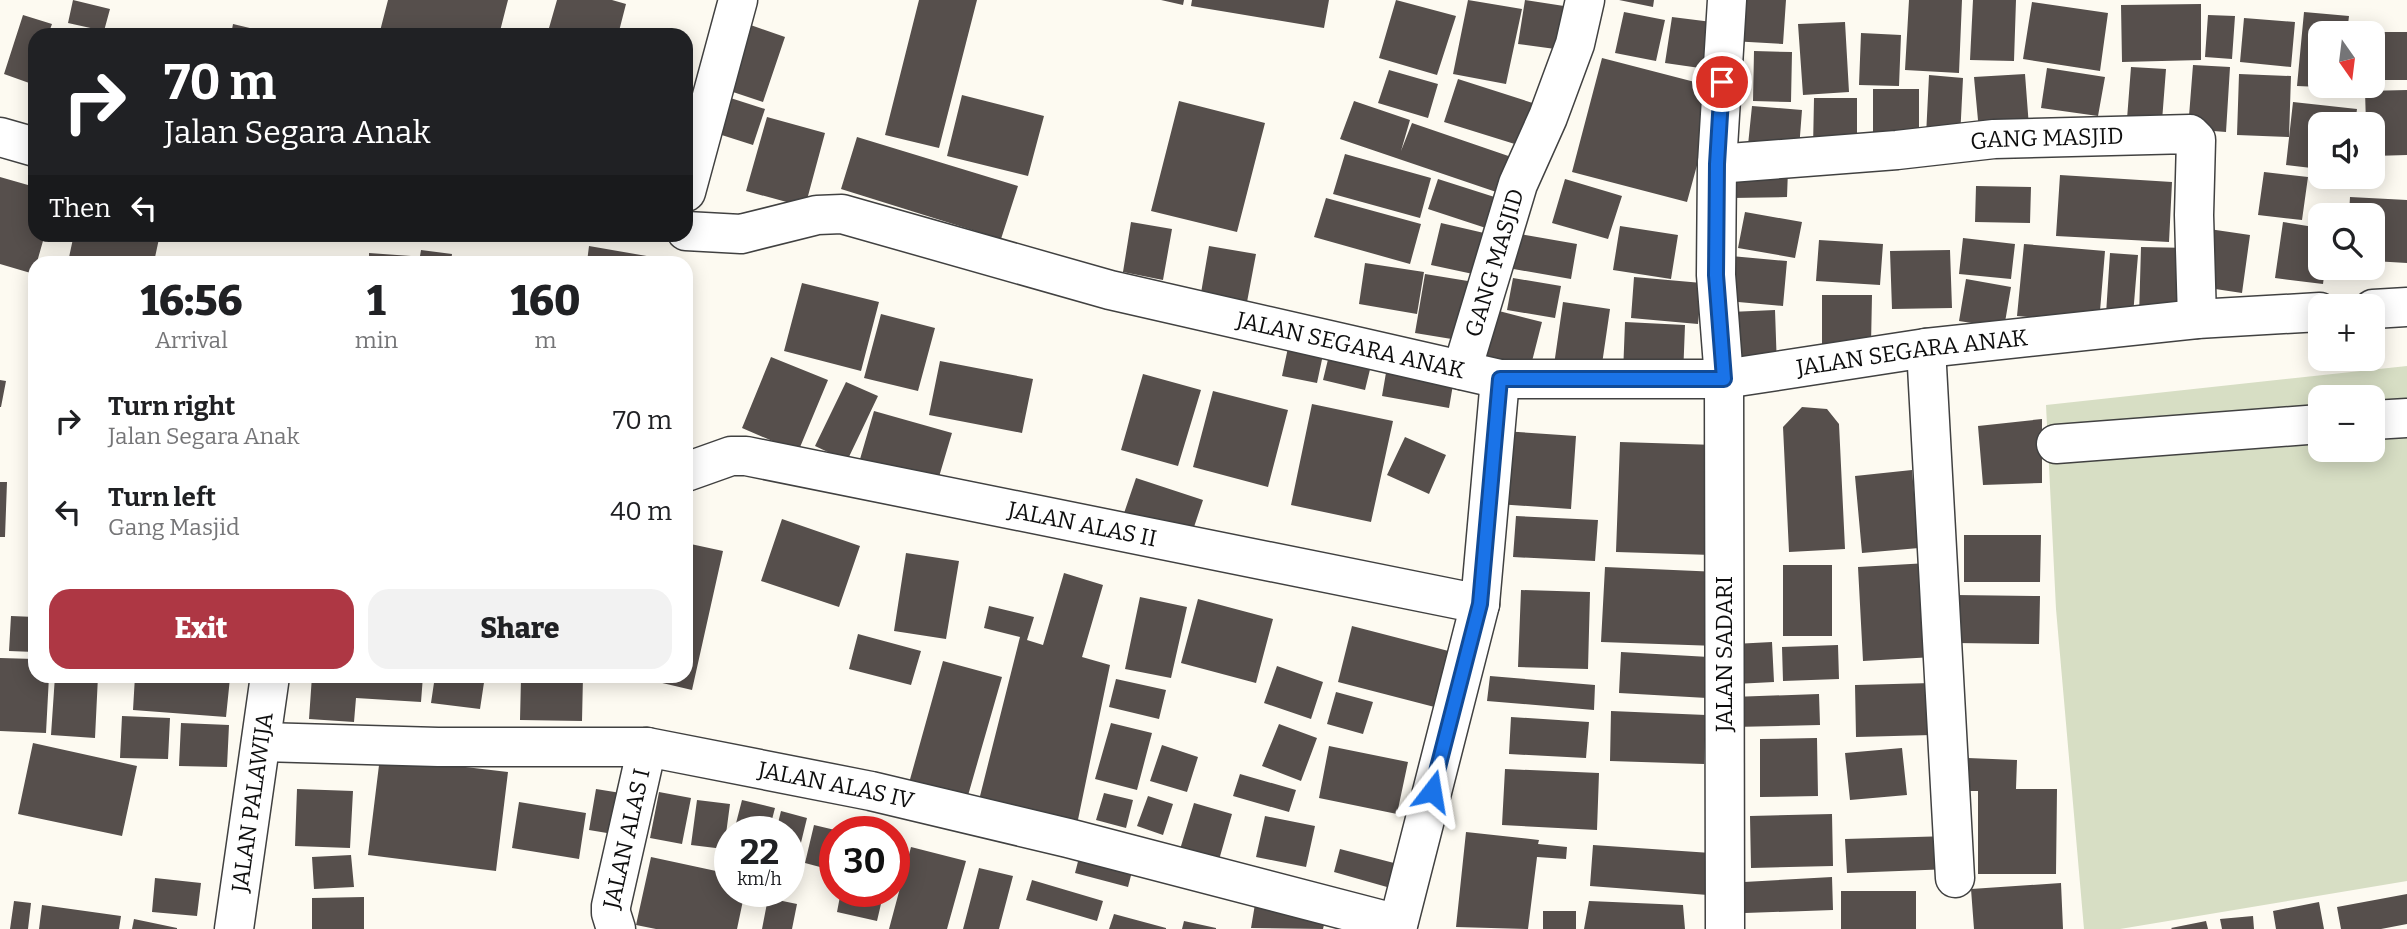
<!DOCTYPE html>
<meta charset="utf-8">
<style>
body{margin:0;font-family:Bitter,serif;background:#f2f2f2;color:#202124;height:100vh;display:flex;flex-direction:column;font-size:26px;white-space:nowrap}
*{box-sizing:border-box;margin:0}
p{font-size:23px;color:#757577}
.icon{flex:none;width:38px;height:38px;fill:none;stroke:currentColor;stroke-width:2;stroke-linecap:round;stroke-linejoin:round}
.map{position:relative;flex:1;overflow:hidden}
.side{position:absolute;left:28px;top:256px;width:665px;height:427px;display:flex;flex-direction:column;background:#fff;border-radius:21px;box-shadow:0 4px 18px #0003}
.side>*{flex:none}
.guide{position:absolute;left:28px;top:28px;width:665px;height:214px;border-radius:21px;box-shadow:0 4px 18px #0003;background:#202124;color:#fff;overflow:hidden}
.needle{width:46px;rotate:166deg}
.tools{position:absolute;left:2308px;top:21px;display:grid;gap:14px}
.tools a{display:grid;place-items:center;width:77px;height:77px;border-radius:14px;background:#fff;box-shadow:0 4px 18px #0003;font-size:35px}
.speed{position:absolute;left:714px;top:816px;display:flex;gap:14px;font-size:35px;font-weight:700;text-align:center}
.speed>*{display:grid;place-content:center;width:91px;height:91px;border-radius:50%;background:#fff;box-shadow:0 4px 18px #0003;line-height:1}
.speed small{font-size:18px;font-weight:400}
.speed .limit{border:10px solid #d22;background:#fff;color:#111}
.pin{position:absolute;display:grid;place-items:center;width:60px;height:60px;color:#fff;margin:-30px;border:4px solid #fff;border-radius:50%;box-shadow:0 2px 7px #0007}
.me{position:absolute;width:77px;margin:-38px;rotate:14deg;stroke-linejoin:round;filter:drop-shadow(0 0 5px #0008)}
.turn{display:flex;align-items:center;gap:24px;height:147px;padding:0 21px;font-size:32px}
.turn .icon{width:91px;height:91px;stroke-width:2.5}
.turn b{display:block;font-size:49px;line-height:60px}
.then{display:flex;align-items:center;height:66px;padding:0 21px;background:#0003;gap:14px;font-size:26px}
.eta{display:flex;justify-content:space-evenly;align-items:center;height:119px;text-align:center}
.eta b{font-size:42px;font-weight:800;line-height:49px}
.button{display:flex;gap:14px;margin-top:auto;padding:14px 21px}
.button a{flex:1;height:80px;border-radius:21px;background:#ae3744;color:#fff;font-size:28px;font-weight:800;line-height:80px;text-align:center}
.button a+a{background:#f2f2f2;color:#202124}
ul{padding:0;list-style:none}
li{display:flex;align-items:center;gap:21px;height:91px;padding:0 21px}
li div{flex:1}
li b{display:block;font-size:26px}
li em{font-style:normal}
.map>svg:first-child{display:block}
.cemetery{fill:#d7dec4;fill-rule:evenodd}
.building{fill:#564f4c}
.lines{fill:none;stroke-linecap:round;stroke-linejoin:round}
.minor-casing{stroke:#414141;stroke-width:41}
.minor{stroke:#fff;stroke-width:38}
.route-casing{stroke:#114b97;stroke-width:18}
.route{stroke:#1a73e8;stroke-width:12}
.labels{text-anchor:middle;stroke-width:7;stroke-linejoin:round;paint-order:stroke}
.street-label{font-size:23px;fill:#0e0e0e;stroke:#fff}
</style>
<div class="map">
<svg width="2407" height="929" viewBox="0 0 2407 929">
<rect width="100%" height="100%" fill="#fdfaf1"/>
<path class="cemetery" d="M2407,366V881L2120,929H2084L2056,609L2046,405ZM2320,397H2373V450H2320Z"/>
<path class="building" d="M73,0L110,9L104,31L68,23Z
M388,0H508L499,35H379Z
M557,0H612L626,4L618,35H547Z
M919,0H977L939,148L885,135Z
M1161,0H1184L1183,5Z
M1192,0H1329L1324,28L1191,6Z
M1396,0L1456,16L1437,75L1379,58Z
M1468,0L1522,9L1506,84L1453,74Z
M1525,0L1577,8L1570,51L1518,44Z
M1619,0H1654L1653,7Z
M1733,0H1786L1783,44L1731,41Z
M1909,0H1962L1959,73L1905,70Z
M1973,0H2016L2014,61L1970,60Z
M2032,2L2108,13L2100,71L2023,59Z
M2201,4V60L2122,62L2121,5Z
M1624,12L1665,20L1656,61L1615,53Z
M2304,12L2349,16L2347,33H2320V87L2297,86Z
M23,15L52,24L48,35H35V74L32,84L4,74Z
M2208,15L2235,16L2232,59L2205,57Z
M1672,17L1720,23L1714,70L1665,63Z
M2244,18L2295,22L2291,67L2240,62Z
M742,22L785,37L763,102L721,88Z
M1845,22L1849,92L1803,95L1798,24Z
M233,24L274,34V35H231Z
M59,29L80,34V35H58Z
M2373,32H2407V80H2373Z
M1861,33L1901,35L1899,86L1859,85Z
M1754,51L1792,52L1791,102L1753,101Z
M1602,58L1718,88L1687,202L1572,172Z
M2193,65L2230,67L2226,132L2188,129Z
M2131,67L2166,69L2162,121L2127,119Z
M2047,68L2105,77L2098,116L2041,108Z
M1389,70L1438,84L1428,118L1378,103Z
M2025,74L2029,127L1979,131L1974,77Z
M2239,74L2291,76L2289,137L2237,135Z
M1929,75L1963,78L1960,138L1926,136Z
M1458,79L1542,106L1528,148L1444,122Z
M1873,89H1919V142H1873Z
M2407,90V155L2373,156V124H2366L2365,91Z
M718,94L765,109L753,145L706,130Z
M962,95L1044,116L1028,176L947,156Z
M1814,98H1857V148H1813Z
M1179,101L1265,123L1237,232L1151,211Z
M1354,101L1410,120L1401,151L1412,123L1523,161L1511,197L1340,139Z
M2293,102L2357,109L2355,124H2320V169L2286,165Z
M1752,106L1802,110L1799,149L1748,145Z
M767,117L825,133L805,207L746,191Z
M857,137L1018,186L1001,239L841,189Z
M1345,154L1431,178L1420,218L1333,194Z
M1731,170H1788L1787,197L1731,198Z
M2264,172L2308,177L2302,220L2258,215Z
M2060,175L2172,182L2169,242L2056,236Z
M0,177L35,187V234H45L37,262H35L34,274L0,264Z
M1438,179L1507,201L1498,232L1428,209Z
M1565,179L1622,196L1608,239L1552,223Z
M1976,186L2031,187L2030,223L1975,222Z
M2350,197L2407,200V263L2373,261V215H2349Z
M1326,198L1421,224L1410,264L1314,237Z
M1745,212L1802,222L1795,258L1738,248Z
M1131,222L1172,229L1163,280L1123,272Z
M2283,222L2320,228V268H2325L2323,284L2275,278Z
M1441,223L1497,236L1487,277L1431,265Z
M1620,226L1678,235L1671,279L1613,270Z
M2209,229L2250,235L2242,293L2202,287Z
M1514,233L1577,244L1571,279L1508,268Z
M74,234H160L154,262H68Z
M1963,238L2015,244L2011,279L1959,274Z
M1819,240L1883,244L1880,285L1816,281Z
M2024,244L2105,251L2099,323L2017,316Z
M589,246L664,259L663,262H587Z
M1209,246L1256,254L1247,302L1201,293Z
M2141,247L2191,248L2189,318L2139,317Z
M421,250L452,254L451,262H419Z
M1950,250L1952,308L1892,309L1890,251Z
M369,253L411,256V262H369Z
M2110,253L2138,255L2133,315L2106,314Z
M1731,256L1787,261L1783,306L1727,301Z
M1365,263L1424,272L1417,314L1359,304Z
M1425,274L1480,283L1470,342L1415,333Z
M1634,277L1702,283L1698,324L1631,318Z
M1513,278L1561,286L1555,318L1507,310Z
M1966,279L2011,287L2004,328L1959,321Z
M802,283L879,302L861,371L784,351Z
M1822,295H1872L1871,345L1822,346Z
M1563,302L1610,309L1601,371L1554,365Z
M1775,310L1777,368L1732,369L1730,312Z
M1499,311L1542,322L1528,377L1484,366Z
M881,314L935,328L918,391L864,378Z
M1625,322L1685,325L1683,377L1623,374Z
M1289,343L1324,350L1317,383L1282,376Z
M1332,343L1374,353L1365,390L1323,380Z
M771,357L828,380L798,452L742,428Z
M940,361L1033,379L1022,433L929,415Z
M1388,361L1455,373L1449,408L1382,396Z
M1143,374L1201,390L1178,466L1121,450Z
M0,380L6,381L1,407H0Z
M846,382L878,396L847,461L815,446Z
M1213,391L1288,410L1268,487L1193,467Z
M1312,404L1393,421L1371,522L1291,505Z
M1802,407L1827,409L1839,424L1845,549L1789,552L1783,427Z
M874,411L952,433L936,487L858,466Z
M2042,419V483L1983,485L1978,426Z
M1502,431L1576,436L1571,509L1497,504Z
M1405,437L1446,455L1429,494L1387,475Z
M1620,442L1716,445L1712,555L1616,552Z
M1912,470L1919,548L1862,553L1855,476Z
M1136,478L1203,500L1188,545L1121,522Z
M0,482H7L5,537H0Z
M1516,516L1598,520L1595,561L1513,557Z
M782,519L860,546L839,607L761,581Z
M1964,535H2041L2040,582H1964Z
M686,543L723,551L692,690L658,682L659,676H686Z
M906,553L959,561L946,639L894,631Z
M1928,563L1934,657L1863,661L1858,567Z
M1783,565H1832V636H1783Z
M1605,567L1719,572L1717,646L1601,642Z
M1064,573L1103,585L1082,657L1110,665L1074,839L976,812L1020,637L984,628L989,606L1034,617L1027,640L1043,645Z
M1521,590L1590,592L1588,669L1518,667Z
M1956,595L2040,596L2039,644L1955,643Z
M1140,597L1187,607L1171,678L1125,669Z
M1198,599L1273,619L1256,683L1181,663Z
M11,616L35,617V652L9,651Z
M1352,626L1464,655L1450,711L1338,682Z
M858,634L921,651L911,685L849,669Z
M1772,642L1774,682L1735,684L1734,644Z
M1838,645L1839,679L1783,681L1782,647Z
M1621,652L1709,657L1707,698L1619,693Z
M0,658L35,659V676H49L46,733L0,731Z
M943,661L1002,677L967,799L909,783Z
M1277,666L1323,682L1311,719L1264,703Z
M55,676H98L95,738L51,735Z
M135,676L230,678L226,717L133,710Z
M312,676H423L421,702L356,698L354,722L309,719Z
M435,676H485L480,709L431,703Z
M494,676H583L582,721L520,720L521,678H494Z
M1490,676L1595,685L1594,710L1487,701Z
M1116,679L1166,690L1159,719L1109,707Z
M1932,683V735L1856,737L1855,685Z
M1336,692L1373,702L1363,734L1327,724Z
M1819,694L1820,725L1733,727L1732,697Z
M1611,711L1706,715L1704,764L1610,761Z
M122,716L170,718L168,759L120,758Z
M1511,717L1589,722L1586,758L1509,754Z
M181,723L229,725L227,767L179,766Z
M1111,723L1152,733L1137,790L1095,779Z
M1279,724L1317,738L1301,781L1262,766Z
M1817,738L1818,796L1760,797V739Z
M33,743L137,766L122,836L18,814Z
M1162,745L1198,757L1187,792L1150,781Z
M1329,746L1408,762L1397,814L1319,798Z
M1902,748L1907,795L1850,800L1845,753Z
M380,757L508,772L496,871L368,855Z
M1968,758L2017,760L2016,789H2057L2056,874H1978V791H1966Z
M1505,769L1599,773L1597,830L1502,825Z
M1240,774L1296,790L1289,812L1233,796Z
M297,789L353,791L350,848L295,846Z
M596,789L627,794L619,835L589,830Z
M659,792L691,798L682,844L650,838Z
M1104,793L1133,800L1126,828L1096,820Z
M1148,796L1173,804L1163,835L1137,826Z
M697,800L730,804L724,849L691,845Z
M742,800L775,808L769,831H734Z
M519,802L586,813L579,859L512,848Z
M1194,803L1232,814L1217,867L1178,856Z
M781,811L807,818L797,859L789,857V831H776Z
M1832,814L1833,866L1751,868L1750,816Z
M1265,816L1315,826L1306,867L1256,857Z
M814,825L835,830V871L805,863Z
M1466,832L1539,840L1538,844L1567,847L1566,859L1537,857L1528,929L1456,927Z
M1950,836L1951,869L1847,873L1845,839Z
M1593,845L1711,853L1708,895L1590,886Z
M1082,846L1135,860L1128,887L1075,873Z
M911,847L966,861L947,929H889Z
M1340,849L1394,863L1387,887L1334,872Z
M351,855L354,887L314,889L312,857Z
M651,857L730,874V891H745L737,929H656L636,925Z
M979,868L1013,876L999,929H963Z
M1832,877L1833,910L1745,913L1744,882Z
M155,878L201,883L197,916L152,912Z
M1032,880L1103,901L1097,921L1026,900Z
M2061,883L2063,929H1974L1971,889Z
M841,891H884L877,921L837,912Z
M1841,891H1916V929H1841Z
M2407,894V924L2381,929H2341L2337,907Z
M364,897V929H312V898Z
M768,898L797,904L792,929H762Z
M1256,898L1327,912L1323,929L1251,928Z
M14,901L31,903L28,929H10Z
M1589,901L1683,905L1685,929H1584Z
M2319,902L2324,929H2276L2273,911Z
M42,905L121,916L119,929H39Z
M1543,911H1576V929H1543Z
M1114,914L1166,928V929H1109Z
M2253,916L2254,929H2222L2220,919Z
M134,919L177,928V929H132Z
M1184,921L1216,928V929H1182Z
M2206,921L2208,929H2172L2171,928Z"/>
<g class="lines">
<g class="minor-casing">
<g id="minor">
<path d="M0,137L35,147"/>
<path id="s1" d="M1717,164L1897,150L1994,139L2190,134L2196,140L2194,215L2197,319"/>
<path d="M686,192L738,0"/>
<path id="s2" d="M686,231L741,234L817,215L842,214L1110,290L1500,379H1724L1926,348L2197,319L2320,312"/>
<path d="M2373,309L2407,307"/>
<path d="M1926,348L1955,878"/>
<path id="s3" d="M1462,370L1518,184L1548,117L1575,44L1585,0"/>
<path d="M2373,420L2407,418"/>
<path d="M2056,444L2320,424"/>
<path id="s4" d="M686,472L731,456H746L1480,604"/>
<path id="s5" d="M262,742L438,747H647L871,791L1068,838L1398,924"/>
<path id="s6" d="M234,929L270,676"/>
<path id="s7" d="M616,929L611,913V906L647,747"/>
<path d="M1397,929L1480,604L1500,379"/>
<path d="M1725,929L1724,379L1716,275L1717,164L1727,0"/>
</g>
</g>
<use href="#minor" class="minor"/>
</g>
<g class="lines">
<g class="route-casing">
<path id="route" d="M1432,791L1480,604L1500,379H1724L1716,275L1717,164L1722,82"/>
</g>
<use href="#route" class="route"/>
</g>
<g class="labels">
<g class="street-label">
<text dy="8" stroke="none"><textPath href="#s1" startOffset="331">GANG MASJID</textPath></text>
<text dy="8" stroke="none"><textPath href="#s3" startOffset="112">GANG MASJID</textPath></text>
<text dy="8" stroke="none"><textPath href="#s2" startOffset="684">JALAN SEGARA ANAK</textPath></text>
<text dy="8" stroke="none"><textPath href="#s2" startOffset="1251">JALAN SEGARA ANAK</textPath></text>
<text dy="8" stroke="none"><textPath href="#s4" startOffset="406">JALAN ALAS II</textPath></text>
<text transform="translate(1724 654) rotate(-90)" y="8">JALAN SADARI</text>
<text dy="8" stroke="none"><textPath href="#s5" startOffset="578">JALAN ALAS IV</textPath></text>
<text dy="8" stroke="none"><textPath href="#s6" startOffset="128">JALAN PALAWIJA</textPath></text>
<text dy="8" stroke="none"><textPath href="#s7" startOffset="93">JALAN ALAS I</textPath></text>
</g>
</g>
</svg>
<div class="tools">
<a><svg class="needle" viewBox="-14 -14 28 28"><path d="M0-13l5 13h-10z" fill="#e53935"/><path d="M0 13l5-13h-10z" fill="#757577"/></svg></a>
<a><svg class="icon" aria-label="sound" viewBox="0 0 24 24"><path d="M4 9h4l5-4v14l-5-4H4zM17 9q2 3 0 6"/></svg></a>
<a><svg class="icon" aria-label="search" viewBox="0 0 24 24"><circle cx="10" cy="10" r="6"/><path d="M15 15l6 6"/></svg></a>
<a>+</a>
<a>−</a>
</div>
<div class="speed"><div>22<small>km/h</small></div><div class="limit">30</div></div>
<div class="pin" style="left:1722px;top:82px;background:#d93025"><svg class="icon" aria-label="arrive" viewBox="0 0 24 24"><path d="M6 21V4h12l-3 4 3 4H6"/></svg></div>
<svg class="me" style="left:1432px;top:791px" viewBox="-20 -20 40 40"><path d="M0-17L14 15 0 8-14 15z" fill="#1a73e8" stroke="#fff" stroke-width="4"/></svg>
<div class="guide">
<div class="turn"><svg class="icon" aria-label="right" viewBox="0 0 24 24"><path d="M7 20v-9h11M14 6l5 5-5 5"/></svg><div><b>70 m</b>Jalan Segara Anak</div></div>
<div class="then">Then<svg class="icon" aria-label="left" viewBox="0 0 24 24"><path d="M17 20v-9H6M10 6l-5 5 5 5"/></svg></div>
</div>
<section class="side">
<div class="eta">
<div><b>16:56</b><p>Arrival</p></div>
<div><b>1</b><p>min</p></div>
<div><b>160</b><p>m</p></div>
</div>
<ul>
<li><svg class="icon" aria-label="right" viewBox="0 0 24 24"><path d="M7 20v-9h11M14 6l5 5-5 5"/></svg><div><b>Turn right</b><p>Jalan Segara Anak</p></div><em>70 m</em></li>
<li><svg class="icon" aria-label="left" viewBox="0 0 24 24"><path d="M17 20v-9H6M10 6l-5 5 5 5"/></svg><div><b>Turn left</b><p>Gang Masjid</p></div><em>40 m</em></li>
</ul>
<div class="button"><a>Exit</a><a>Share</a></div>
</section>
</div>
